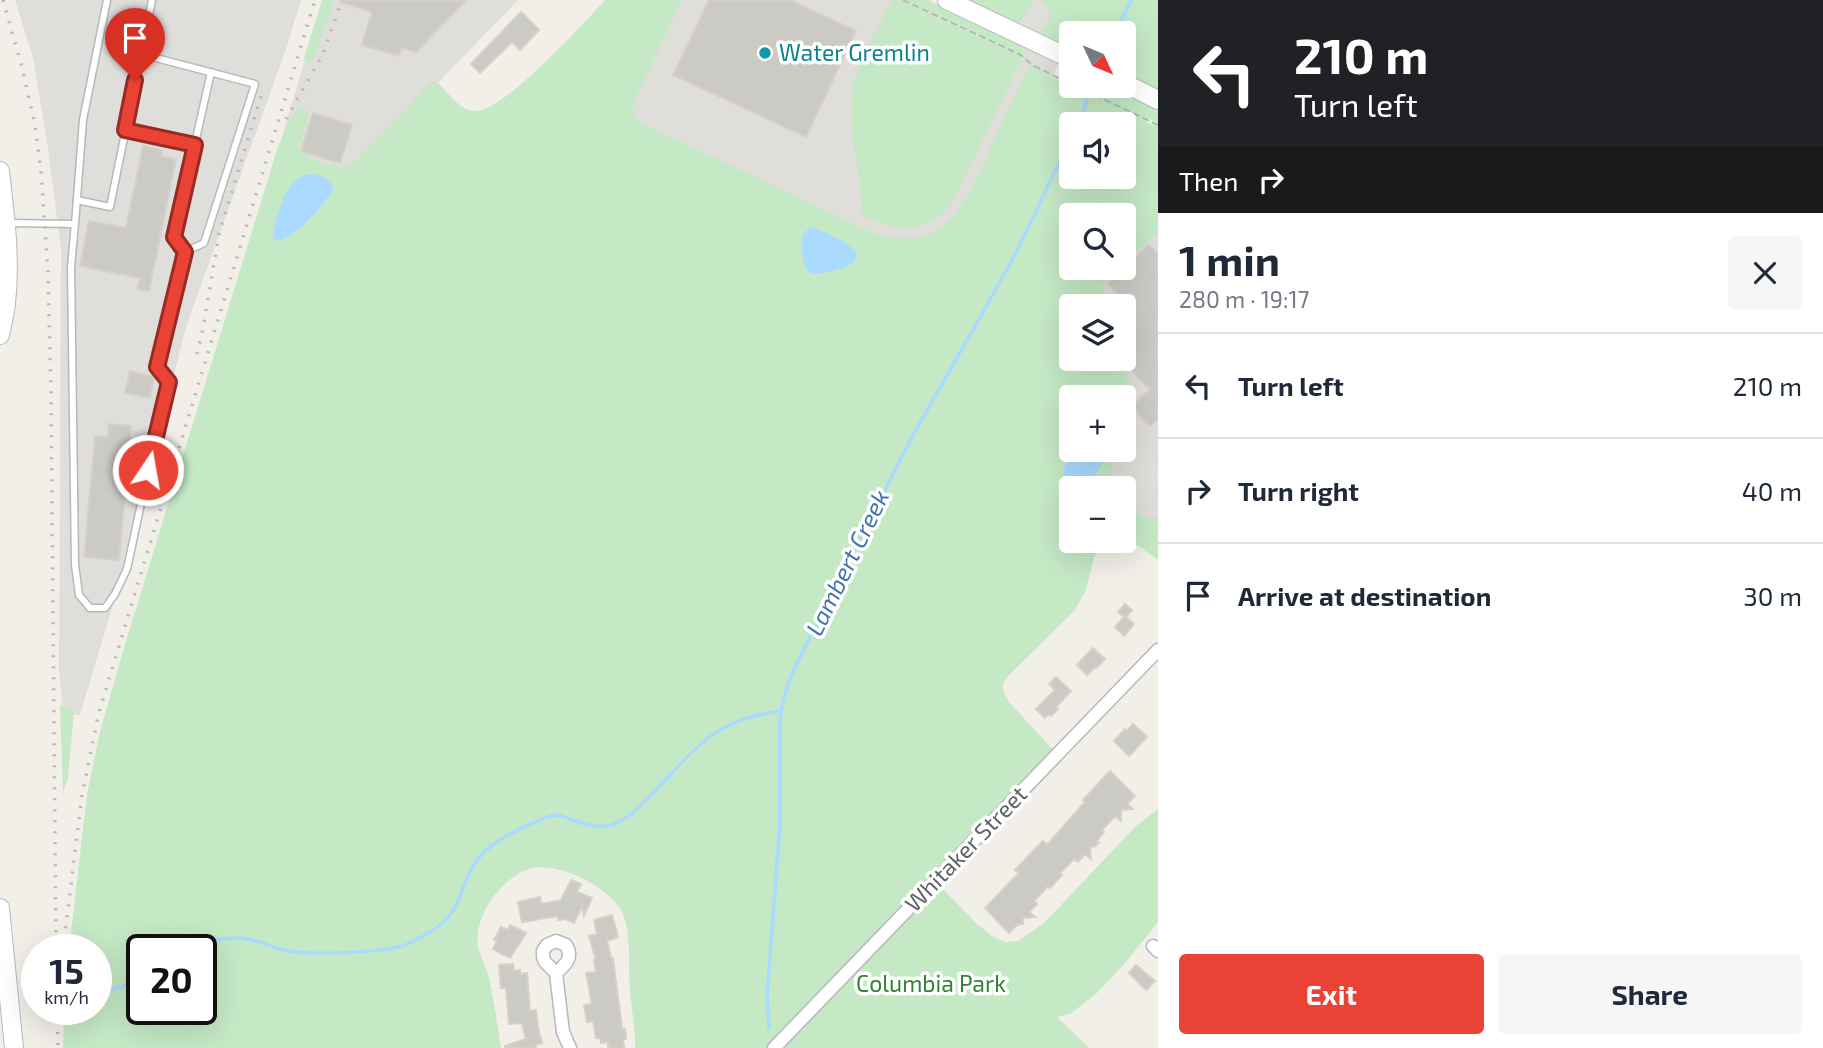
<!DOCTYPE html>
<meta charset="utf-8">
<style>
body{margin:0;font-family:"Exo 2",sans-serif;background:#f6f6f7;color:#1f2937;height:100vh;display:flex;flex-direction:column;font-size:26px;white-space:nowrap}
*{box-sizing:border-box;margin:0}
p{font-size:23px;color:#747a83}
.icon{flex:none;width:38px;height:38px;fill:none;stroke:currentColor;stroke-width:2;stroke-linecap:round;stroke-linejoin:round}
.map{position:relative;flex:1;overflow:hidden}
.side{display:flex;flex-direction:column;background:#fff;width:665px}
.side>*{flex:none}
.guide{background:#202124;color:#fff;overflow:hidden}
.needle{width:46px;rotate:134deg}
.buttons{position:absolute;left:1059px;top:21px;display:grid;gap:14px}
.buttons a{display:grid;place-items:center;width:77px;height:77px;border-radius:7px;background:#fff;box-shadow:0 7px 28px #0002;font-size:35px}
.speed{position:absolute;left:21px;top:934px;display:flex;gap:14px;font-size:35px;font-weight:700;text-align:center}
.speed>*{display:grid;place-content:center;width:91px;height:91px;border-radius:50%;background:#fff;box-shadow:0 7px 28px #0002;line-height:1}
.speed small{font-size:18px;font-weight:400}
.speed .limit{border:4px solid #111;border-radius:10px;background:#fff;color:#111}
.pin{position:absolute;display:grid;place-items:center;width:60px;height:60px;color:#fff;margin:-72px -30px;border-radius:50% 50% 50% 0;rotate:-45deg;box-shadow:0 0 7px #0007}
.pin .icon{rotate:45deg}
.me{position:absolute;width:77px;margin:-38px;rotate:12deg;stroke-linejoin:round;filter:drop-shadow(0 0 5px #0008)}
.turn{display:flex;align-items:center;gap:24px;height:147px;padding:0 21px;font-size:32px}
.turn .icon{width:91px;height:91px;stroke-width:2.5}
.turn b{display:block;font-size:49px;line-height:60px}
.then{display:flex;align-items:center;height:66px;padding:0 21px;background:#0003;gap:14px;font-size:26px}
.round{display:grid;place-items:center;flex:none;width:74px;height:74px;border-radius:7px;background:#f6f6f7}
.summary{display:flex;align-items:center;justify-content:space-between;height:119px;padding:0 21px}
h1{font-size:42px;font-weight:700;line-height:52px}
.action{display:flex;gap:14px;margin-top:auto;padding:14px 21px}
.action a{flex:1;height:80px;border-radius:7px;background:#ea4335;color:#fff;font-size:28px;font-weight:700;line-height:80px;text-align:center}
.action a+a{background:#f6f6f7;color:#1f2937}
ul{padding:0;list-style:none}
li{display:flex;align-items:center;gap:21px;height:105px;padding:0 21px;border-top:2px solid #e0e1e3}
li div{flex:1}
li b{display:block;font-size:26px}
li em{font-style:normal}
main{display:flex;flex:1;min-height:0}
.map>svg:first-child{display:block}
.industrial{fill:#e0deda}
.green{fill:#c5e8c5;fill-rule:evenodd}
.water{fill:#aadaff}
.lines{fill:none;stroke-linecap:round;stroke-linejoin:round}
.stream{stroke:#aadaff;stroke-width:3.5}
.building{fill:#cccac5;stroke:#d6d1c6;stroke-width:2}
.lane-casing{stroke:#b5b8bc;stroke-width:9}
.street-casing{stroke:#b5b8bc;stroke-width:15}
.secondary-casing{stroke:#b6babf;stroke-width:20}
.path{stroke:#9cc7a9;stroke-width:2;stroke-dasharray:7 3.5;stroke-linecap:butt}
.lane{stroke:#fff;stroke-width:6}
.street{stroke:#fff;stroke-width:12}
.secondary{stroke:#fff;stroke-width:18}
.rail{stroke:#b6b7b8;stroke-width:3.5;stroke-dasharray:2 9;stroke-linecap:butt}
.route-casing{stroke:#982c22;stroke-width:18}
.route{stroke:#ea4335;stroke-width:12}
.culture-dot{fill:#0f9aa8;stroke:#fff;stroke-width:2.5}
.labels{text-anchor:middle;stroke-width:7;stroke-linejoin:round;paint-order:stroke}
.culture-label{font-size:23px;fill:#0d838f;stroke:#fff;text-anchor:start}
.street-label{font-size:23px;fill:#5f6368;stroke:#fff}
.park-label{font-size:23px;fill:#348238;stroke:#fff}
.water-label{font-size:24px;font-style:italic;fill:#4174aa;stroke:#fff}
</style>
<main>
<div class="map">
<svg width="1158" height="1048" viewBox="0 0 1158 1048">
<rect width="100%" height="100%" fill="#f1efe8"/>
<path class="industrial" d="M15,0H301L286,49L187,324L120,581L80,715L63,714L59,669L61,249L47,141L33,58Z
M323,0H518L350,174L277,153Z
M620,0H928L1059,62L941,317L508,118Z
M967,0H1050L1058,7L1042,36Z
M1158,118V555L1124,521V488H1090L1075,474L1077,450H1124V397H1081L1083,359H1124V306H1087L1090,268H1124V215H1112Z"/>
<path class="green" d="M322,0H334L315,56L310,62L306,63L304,58Z
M605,0H682L634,101C631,112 635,119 645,125L871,232C945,258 965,204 990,149C1003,121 1016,94 1029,66L1082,91L1084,88L1080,86H1108L1158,109V123L1148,118L1146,122L1158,127V232L1124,264V215H1071V268H1120L1105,283L1101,306H1071V359H1115L1128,376L1132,389L1124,438V397L1109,396L1071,397L1072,450L1065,463L1063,474L1066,485L1071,489V541H1108L1100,547L1094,557L1086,590L1075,610L1007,677L1003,684V691L1009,702L1054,751L767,1048H635C636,1029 631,1009 630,989C628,967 632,930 621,910C608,886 555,860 529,869C504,877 481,908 478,933C475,948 484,961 488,974C494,999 497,1023 501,1048H63L64,1010H96V950H69L87,794L100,732L123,651L277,150L288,124L298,109L303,107L307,110L308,116L299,148L300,152C312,161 333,167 348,167L358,159L432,82L438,83C448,92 460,112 476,111C504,111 584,23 605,0ZM1071,124H1124V177H1071ZM311,174L328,180L333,190L326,200L295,232L273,234L285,197ZM142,950H201V1010H142Z
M892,0H899L1022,58L953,201C927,236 897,232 861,215L862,201C859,170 850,134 851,105C852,70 877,30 892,0Z
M908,0H928L1019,43L1023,48V54Z
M967,0H1033L1019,25Z
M1041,0H1158V90L1124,74V33H1071V49L1039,35C1048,19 1056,14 1041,0Z
M1112,450H1120C1114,463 1104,476 1113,488H1083L1093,478Z
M1124,499C1133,508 1145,525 1158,516V560L1140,547L1124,540Z
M60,705L74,710L68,778L63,792Z
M1158,809V922L1125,963L1096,994L1070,1014L1057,1017L1089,1048H780L938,884L977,924L992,936L1005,942L1018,941L1044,923L1136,826Z"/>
<path class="water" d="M311,174C321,175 332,179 333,190C324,205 294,239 277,241L273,237V231C280,211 285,176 311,174Z
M810,228C822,229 851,244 857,253C856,258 857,259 853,263C847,268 818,276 811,273C802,268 800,245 803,236C805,231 806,231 810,228Z
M1072,450H1112L1088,484L1083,488L1071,489C1057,478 1065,463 1072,450Z"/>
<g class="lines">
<path class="stream" d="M1114,33L1132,0
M1077,124L1085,107L1089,86
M174,950C195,945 219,937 241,938C257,939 272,948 287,951C310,955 388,953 408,944C425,936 445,925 454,909C467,885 467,864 491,846C502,838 545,814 558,815C563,816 568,819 573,820C589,826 604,830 619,822C633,815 644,802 655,791C696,747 717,718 781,711
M109,990L122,987L142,969
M769,1028L767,996L780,824V720C782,700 788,682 796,665L912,437L1013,259L1071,138"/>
</g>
<path class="building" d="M341,0H466L416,52L402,48L399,56L362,45L372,12L340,2Z
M709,0H790L856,31L806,137L673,75Z
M521,12L539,30L520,50L512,42L480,73L471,64Z
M313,113L352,125L340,163L301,151Z
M143,146L162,150L161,156L176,159L149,291L137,289L140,278L80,266L89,221L126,228Z
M1149,245L1158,254V419L1150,426L1131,406L1150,390L1124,362V322L1134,312L1108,283Z
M130,371L154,377L150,398L125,393Z
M109,424L131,426L119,560L84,557L95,436L108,437Z
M1125,604L1132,610L1126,617L1134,624L1124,636L1115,627L1124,617L1118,612Z
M1093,648L1105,659L1096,668L1095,667L1087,675L1077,665Z
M1056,677L1071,691L1056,707L1058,709L1051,716L1049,714L1045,718L1036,709L1055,690L1049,684Z
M1133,724L1147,737L1129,756L1114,741L1125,729L1127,731Z
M1110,771L1135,796L1127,804L1133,809L1121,810V821L1115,816L1102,830L1104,832L1097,841L1099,843L1095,846L1090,847L1091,859L1085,854L1078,862L1074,859L1060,873L1062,875L1050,888L1048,886L1034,901L1037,904L1029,912L1035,917L1023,918V924L1017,925L1009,933L985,908L1019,873L1015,870L1043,841L1047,845L1085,802L1083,800Z
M571,880L581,884L577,892L592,898L584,916L582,906L574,923L565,919L558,920V916L522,922L518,902L540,897L542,904L561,900Z
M612,915L618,937L607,941L611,958H613L622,1029H625L626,1039H623L624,1048H608V1042L601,1043L600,1038H596L593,1021L587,1022L584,1005L592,1004L586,973L596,972L594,960H596L589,936L597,934L594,920Z
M510,925L526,933L510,958L493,949L497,941L494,940L501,927L508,930Z
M513,964L514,971L520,970V974L527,973L530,1011L536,1010L538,1028L542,1043L535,1045L536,1048H505V1046L526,1039L522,1023L509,1024L506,988H501L499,965Z
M1136,965L1155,981L1146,990L1129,973Z"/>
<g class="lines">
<g class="lane-casing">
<path id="lane" d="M125,130L195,145
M77,200L110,207L152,0
M8,223L75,224L83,120L107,0
M75,223L71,267L75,565L79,595L90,608H105L115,594L127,569L159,420L169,382L157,367L185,252L204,243L255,84L141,54
M185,252L174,237L211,72"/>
</g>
<g class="street-casing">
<path id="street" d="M1153,946L1158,951
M556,973C565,965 574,958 566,945L556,941L547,945L543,951V957L545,962L556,973L563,1032L570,1048
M774,1048L1158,650"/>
</g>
<g class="secondary-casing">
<path id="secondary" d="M947,0L1071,59
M1124,83L1158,100
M0,171C5,215 11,259 6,303C5,314 2,325 0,335
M0,908L14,1048"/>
</g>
<path class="path" d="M903,0L1021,55L1032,65L1071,84
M1076,86L1158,125"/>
<use href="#lane" class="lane"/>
<use href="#street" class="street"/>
<use href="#secondary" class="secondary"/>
<path class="rail" d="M3,0L22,67L35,125L41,172L48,271L51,393L56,947
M286,119L323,54L342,0
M197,354L203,328L219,234L262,93
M63,950L82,795L99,712L315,0
M57,1010L58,1048"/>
</g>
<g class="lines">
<g class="route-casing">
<path id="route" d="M135,80L125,130L195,145L174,237L185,252L157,367L169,382L148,470"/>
</g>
<use href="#route" class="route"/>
</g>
<circle class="culture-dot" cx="765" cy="53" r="7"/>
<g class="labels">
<g class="culture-label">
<text x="779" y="61">Water Gremlin</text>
</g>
<g class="street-label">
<text transform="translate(966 849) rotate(-46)" y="8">Whitaker Street</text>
</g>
<g class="park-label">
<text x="931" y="992">Columbia Park</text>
</g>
<g class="water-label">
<text transform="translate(848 563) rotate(-64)" y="8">Lambert Creek</text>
</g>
</g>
</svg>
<div class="buttons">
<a><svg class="needle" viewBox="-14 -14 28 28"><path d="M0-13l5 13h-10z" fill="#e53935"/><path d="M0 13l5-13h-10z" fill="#747a83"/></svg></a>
<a><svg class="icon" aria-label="sound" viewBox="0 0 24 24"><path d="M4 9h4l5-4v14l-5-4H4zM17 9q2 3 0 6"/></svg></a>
<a><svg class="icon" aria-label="search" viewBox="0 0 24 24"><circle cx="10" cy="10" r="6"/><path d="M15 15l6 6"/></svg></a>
<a><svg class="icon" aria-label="layers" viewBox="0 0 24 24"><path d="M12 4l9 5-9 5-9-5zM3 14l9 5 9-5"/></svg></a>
<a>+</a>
<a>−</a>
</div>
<div class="speed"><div>15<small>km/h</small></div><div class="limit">20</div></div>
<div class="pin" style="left:135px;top:80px;background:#d93025"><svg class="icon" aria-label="arrive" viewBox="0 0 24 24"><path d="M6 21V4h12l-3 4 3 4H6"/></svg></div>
<svg class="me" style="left:148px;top:470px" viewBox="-20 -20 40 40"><circle r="17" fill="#ea4335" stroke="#fff" stroke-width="3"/><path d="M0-11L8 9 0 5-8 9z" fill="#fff"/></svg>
</div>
<section class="side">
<div class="guide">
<div class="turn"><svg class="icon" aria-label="left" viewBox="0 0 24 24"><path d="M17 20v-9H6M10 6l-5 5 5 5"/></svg><div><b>210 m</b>Turn left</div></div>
<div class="then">Then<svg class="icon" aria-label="right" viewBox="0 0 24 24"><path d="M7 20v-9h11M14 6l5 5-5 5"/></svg></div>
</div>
<div class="summary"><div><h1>1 min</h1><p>280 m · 19:17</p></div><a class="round"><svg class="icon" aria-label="close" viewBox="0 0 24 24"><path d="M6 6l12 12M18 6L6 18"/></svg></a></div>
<ul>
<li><svg class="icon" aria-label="left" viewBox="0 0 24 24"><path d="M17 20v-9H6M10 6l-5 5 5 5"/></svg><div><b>Turn left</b></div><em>210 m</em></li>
<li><svg class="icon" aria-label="right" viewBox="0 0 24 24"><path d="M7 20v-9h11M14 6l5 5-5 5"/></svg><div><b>Turn right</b></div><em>40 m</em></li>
<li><svg class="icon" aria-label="arrive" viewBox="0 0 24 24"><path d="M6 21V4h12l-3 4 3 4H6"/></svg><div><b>Arrive at destination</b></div><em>30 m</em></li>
</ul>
<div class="action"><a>Exit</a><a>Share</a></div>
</section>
</main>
